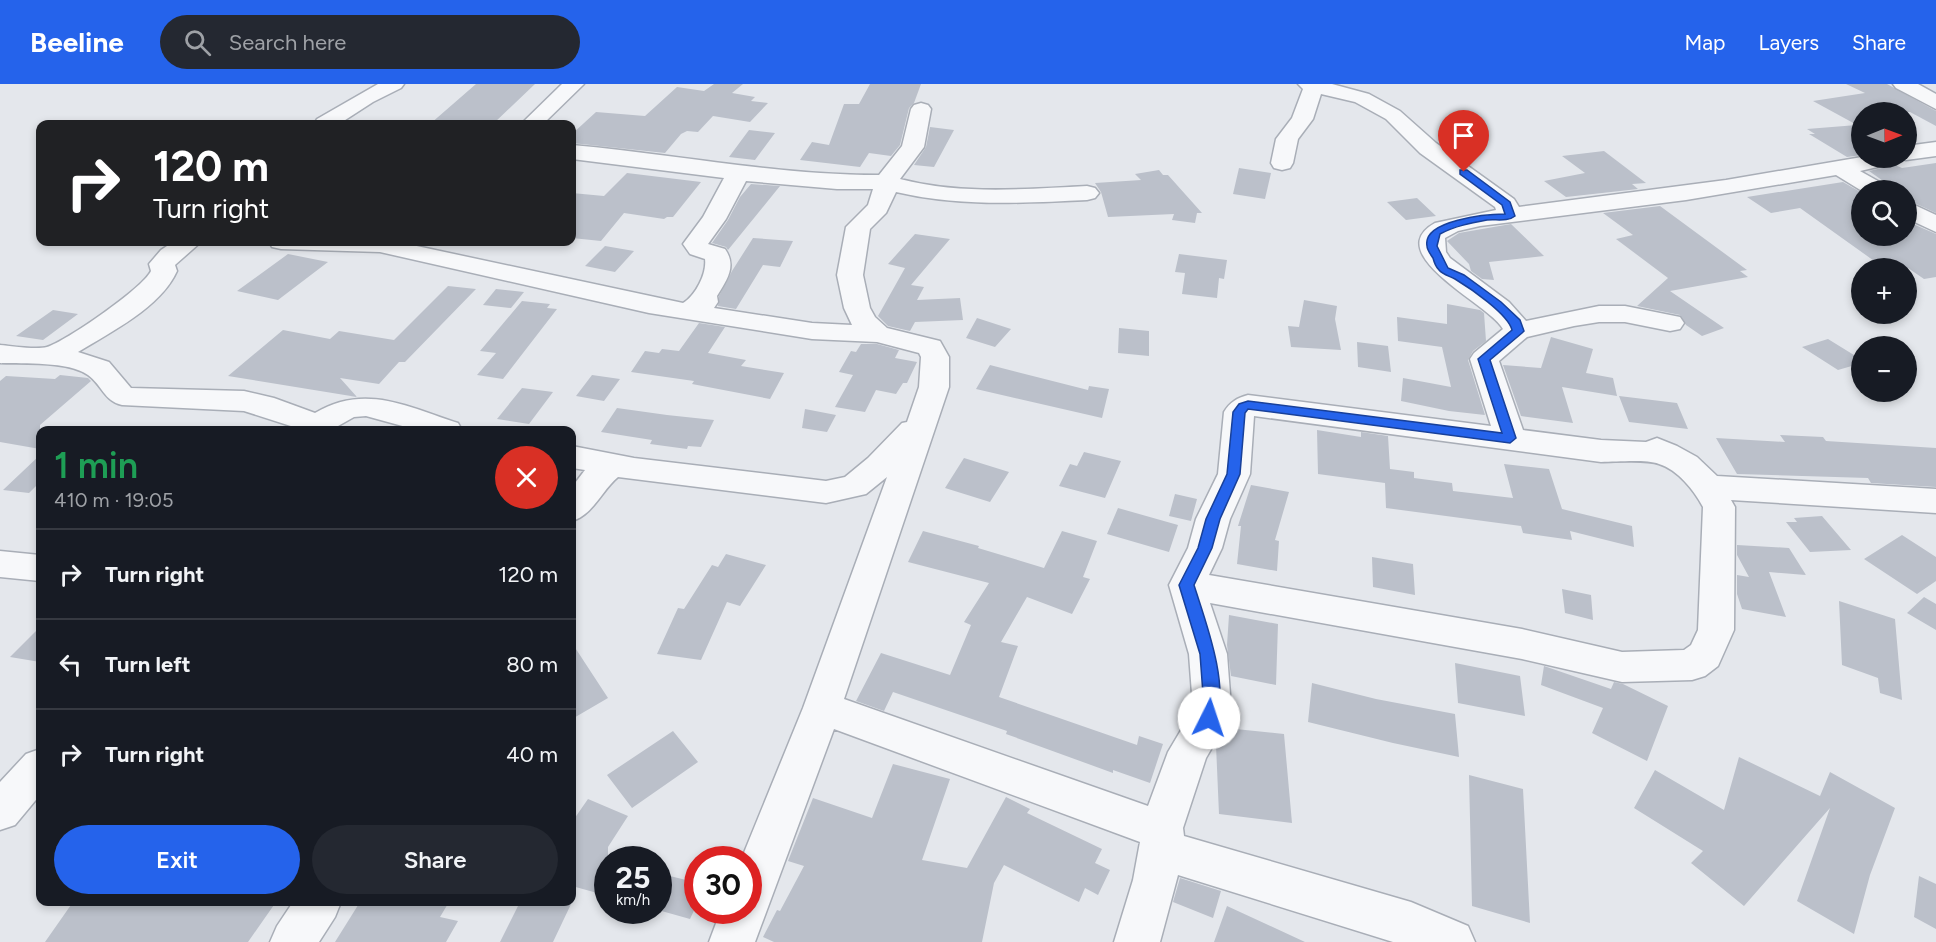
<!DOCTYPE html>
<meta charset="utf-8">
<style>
body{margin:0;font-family:Figtree,sans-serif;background:#242831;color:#f1f3f6;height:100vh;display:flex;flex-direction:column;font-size:22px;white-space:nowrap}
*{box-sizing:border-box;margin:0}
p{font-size:20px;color:#9ea1a6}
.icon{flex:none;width:33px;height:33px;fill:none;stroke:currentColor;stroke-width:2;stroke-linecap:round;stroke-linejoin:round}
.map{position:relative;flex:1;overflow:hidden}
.side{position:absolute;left:36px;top:342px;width:540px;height:480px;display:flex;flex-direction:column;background:#171b24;border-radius:12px;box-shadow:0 3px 9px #0003}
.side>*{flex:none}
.hud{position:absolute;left:36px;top:36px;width:540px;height:126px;border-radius:12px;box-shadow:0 3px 9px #0003;background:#202124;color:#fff;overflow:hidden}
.needle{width:39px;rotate:89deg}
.fabs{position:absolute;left:1851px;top:18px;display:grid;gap:12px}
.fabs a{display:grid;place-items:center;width:66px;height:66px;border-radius:50%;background:#171b24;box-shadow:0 3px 9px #0003;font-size:30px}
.speed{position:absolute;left:594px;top:762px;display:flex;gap:12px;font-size:30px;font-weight:700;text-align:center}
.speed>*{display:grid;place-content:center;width:78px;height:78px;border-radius:50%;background:#171b24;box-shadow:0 3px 9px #0003;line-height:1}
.speed small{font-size:15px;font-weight:400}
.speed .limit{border:9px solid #d22;background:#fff;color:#111}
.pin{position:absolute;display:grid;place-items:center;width:51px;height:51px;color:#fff;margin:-62px -26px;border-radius:50% 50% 50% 0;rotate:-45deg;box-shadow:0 0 6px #0007}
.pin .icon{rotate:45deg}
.me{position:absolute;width:66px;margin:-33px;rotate:4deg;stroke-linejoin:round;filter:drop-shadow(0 0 4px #0008)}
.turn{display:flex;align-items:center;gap:21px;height:126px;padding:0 18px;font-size:27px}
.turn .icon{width:78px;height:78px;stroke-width:2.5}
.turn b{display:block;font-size:42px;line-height:51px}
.round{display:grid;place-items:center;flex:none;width:63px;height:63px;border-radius:32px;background:#242831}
.overview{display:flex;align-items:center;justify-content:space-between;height:102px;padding:0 18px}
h1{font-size:36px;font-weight:600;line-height:45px;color:#1e9e55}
.primary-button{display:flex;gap:12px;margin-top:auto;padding:12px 18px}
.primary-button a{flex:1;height:69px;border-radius:36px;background:#2563eb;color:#fff;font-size:24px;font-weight:600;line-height:69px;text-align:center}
.primary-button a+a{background:#242831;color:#f1f3f6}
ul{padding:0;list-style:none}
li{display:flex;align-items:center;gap:18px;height:90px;padding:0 18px;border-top:2px solid #363941}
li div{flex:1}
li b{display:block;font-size:22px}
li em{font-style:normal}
header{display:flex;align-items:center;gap:36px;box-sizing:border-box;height:84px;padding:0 30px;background:#2563eb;color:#fff}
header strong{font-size:28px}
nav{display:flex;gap:33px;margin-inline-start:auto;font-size:21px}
.search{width:420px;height:54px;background:#242831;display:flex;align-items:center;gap:15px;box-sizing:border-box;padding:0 21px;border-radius:33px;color:#9ea1a6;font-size:22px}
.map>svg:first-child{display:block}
.building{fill:#bbc0ca}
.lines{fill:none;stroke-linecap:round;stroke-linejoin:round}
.minor-casing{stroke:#a9aeb7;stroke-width:3}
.minor{fill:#f7f8fa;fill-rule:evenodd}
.route{fill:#2563eb;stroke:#184099;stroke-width:1.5}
</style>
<header>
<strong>Beeline</strong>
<div class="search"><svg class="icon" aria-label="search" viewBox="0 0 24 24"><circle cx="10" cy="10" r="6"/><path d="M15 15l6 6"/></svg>Search here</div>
<nav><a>Map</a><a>Layers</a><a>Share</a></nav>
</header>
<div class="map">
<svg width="1936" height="858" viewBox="0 0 1936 858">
<rect width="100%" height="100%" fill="#e4e7ec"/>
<path class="building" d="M476,0H535L493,40H430Z
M714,0H743L732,9L755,13L751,17L768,19L750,38L713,32L698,48L687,47L681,50L665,69L572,59V50L596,28L645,32L677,3L704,7Z
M870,0H921L914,19L909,24L900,61L891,72L869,69L860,83L800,76L812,58L829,61L844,20H859Z
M1846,0H1887L1936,27V42L1910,28H1862V71L1847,73L1809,50H1815L1807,45L1857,41L1813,17L1865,9Z
M930,43L954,46L934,83L914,81L926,63Z
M749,46L775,49L755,76L729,73Z
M1604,67L1646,99L1632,100L1638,105L1566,113L1544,97L1585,89L1562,72Z
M1936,79V129L1906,115V106H1890L1886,99L1869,87L1895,81L1902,84Z
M1239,84L1271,89L1265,115L1233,110Z
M1159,86L1163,91H1168L1202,129H1197L1195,139L1172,136L1174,130L1108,133L1101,108L1095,99L1141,96L1135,90Z
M627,89L701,98L673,133H667L664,135L624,129L601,157L572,154V109L604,112Z
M1843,98L1862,109V152H1906V137L1936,150V193L1924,195L1908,184H1884L1800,124L1771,129L1747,113Z
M751,100L780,102L728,166L726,163L712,159L728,136L740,113Z
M1417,114L1436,132L1406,136L1387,118Z
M1660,122L1747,186L1740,187L1748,193L1670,207L1724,244L1702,252L1686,241L1680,231L1637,222L1668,194L1616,155L1633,151L1603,129Z
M1511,140L1544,172L1489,178L1494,196L1482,195L1471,187L1469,180L1447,157L1459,149Z
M915,150L950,155L911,201L924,203L917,216L960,214L963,236L915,238L910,247L888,242L878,232L905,184L888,180Z
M753,154L793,157L780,183L763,181L736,225L718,222L719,212L732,187Z
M605,162L634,167L615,188L585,182Z
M288,170L328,178L278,216L237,207Z
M1179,170L1227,176L1224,195L1219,194L1217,214L1182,210L1185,189L1175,188Z
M448,202L476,205L405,278H399L379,300L340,294L357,313L228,292L283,246L330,255L339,247L394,256Z
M496,205L524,208L511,224L483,221Z
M1304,216L1337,222L1335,235L1341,266L1291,263L1288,242L1299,243Z
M522,217L550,220L547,224L557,225L503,295L477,291L496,269L480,267Z
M1447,220L1480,226L1484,229L1486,257L1473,267L1468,276L1485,331L1449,327L1401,317L1403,294L1451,303L1442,263L1398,257L1397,233L1447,240Z
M53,226L78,230L43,256L16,252Z
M977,234L1011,245L995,263L966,254Z
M699,239L725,243L708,269L746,276L741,282L784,289L770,315L692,300L694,297L631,288L645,267L659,269L662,265L679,267Z
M1119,244L1149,247V272L1118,269Z
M1551,253L1593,265L1586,289L1613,294L1617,312L1562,303L1573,339L1521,332L1503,281L1541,284Z
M1828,255L1862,276V279L1838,286L1802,263Z
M1357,258L1388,262L1391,288L1358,283Z
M861,260H877L899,266L895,274L917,278L907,299H903L896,310L876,306L865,328L835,323L853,291L839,288L851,267L856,268Z
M990,281L1088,306L1089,302L1109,305L1102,334L976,305Z
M60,291L88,294L91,297L40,341V365L0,358V297L6,292L55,295Z
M592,291L620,295L604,317L576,312Z
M522,304L553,308L529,340L497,335Z
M1619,312L1677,319L1688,345L1629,338Z
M617,324L667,331L714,336L701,363L688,362L687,365L650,360L652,356L601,348Z
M805,325L836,331L827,348L802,344Z
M1317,346L1361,353V348L1388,352L1390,385L1414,388V394L1452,399L1453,407L1513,414L1504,380L1549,385L1562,425L1632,442L1634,463L1570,447L1572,456L1523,449L1521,442L1386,424L1385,399L1318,390Z
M1780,351L1823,353L1826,357L1936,364V403L1871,399L1868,394L1737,390L1716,354L1785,358Z
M1084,368L1121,377L1105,414L1059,402L1070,380L1077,382Z
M40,371V398L29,409L3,406Z
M964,374L1009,388L990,418L945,404Z
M1251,401L1289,408L1275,456L1279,457L1277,487L1237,480L1241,442H1238Z
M1175,410L1197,415L1191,437L1169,432Z
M1118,424L1178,441L1169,468L1107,450Z
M1822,432L1851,466L1810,468L1786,438H1797L1794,434Z
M923,447L979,462L978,464L1044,484L1062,447L1097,457L1083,493L1090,495L1072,530L1027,513L1001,558L1018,562L999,613L1137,661L1139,652L1163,660L1150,699L1113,686V689L1006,650L1007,647L893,608L884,627L856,617L881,569L950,591L971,541L964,538L989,499L908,478Z
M1902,451L1936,473V497L1917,510L1864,475Z
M1737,461L1789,464L1806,491L1769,488L1786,533L1742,525L1737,510V491L1749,493L1737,471Z
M726,470L766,481L740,522L727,518L701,576L657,570L678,524L684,525L712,481L718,483Z
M1372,473L1413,480L1415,511L1373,503Z
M1562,505L1591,511L1593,536L1565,529Z
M1924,513L1936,520V546L1907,529Z
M1839,517L1895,535L1902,616L1880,609L1878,594L1842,581Z
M1229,531L1278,540L1276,601L1231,592L1227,561Z
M40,543V578L10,573Z
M572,559L608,614L572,635Z
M1455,579L1520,592L1525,632L1458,619Z
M1544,582L1611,605L1614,598L1623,600L1668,622L1647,677L1592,649L1603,624L1541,601Z
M1312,599L1376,615L1455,630L1459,673L1393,659L1308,638Z
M1226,644L1284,650L1292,739L1219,730L1216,661Z
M673,647L698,678L632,724L607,691Z
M1739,673L1820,712L1830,688L1895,724L1870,791L1854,850L1797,817L1830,724L1744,822L1691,779L1703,767L1634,724L1655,686L1724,726Z
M893,680L950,695L922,776L967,784L1006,713L1030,725L1027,729L1102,765L1095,779L1110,786L1098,811L1085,804L1079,818L1004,781L994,799L982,858H774L763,853L777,826L780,827L804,782L788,777L813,714L872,734Z
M1469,691L1523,705L1530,839L1472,822Z
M588,715L628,732L608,763V812L572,802V738Z
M658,789L698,799V818L690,835L658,826Z
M1919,792L1936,800V845L1914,833Z
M1180,794L1221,807L1213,834L1173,818Z
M73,818H276L248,858H45Z
M360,818H449L440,833L458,837L446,858H335Z
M520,818H572L553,858H500Z
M1227,822L1305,858H1214Z"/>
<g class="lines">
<g class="minor-casing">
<path id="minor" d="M378,0H404L401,4L373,18L339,40H314L317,35Z
M562,0H584L543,40H521Z
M1298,0H1332L1369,10L1400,27L1436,59L1514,115L1519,123L1726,96L1862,73L1898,74L1895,79L1860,87L1885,101L1888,106L1862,107L1836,91L1686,116L1480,142L1458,147L1445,154L1446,168L1450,174L1509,218L1526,237L1599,222H1625L1680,233L1684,239L1680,245L1670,247L1625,238H1599L1574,242L1527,253L1499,277L1523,346L1601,356L1646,358L1657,354L1677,362L1697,373L1717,392L1936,405V429L1731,416L1735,423L1734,546L1718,582L1705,592L1692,596L1622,598L1522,575L1210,519L1227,570L1230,610L1229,634L1206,674L1183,744L1184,752L1411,818L1468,842L1475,858H1393L1178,791L1160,858H1114L1133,796L1140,758L834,645L755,858H709L721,826H748V776H741L803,624L887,393L866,410L826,419L618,393C602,406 593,431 572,437V403L585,386L572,384V362L634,374L826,397L845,393L868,374L902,339L907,338L919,303L921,273L919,269L877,258L812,255L649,229L380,168L281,165L272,163L269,158H398L683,219C695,212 707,190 705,175L690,170L683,160L703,133L724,94L572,75V61C674,70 776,91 879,91L902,62L911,25L914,21L921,19L928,21L931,25L924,63L900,95C961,111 1025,105 1087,102L1095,104L1099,109L1095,114L1087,116C1023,119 959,123 896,108L886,129L870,145L863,191L870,224L875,233L887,244L940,257L949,273V303L844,615L1148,722L1168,668L1190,631L1192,610L1189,570L1169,501L1188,464L1196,435L1218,390L1224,328C1230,318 1237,314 1248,311L1491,342L1470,275L1474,269L1503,245C1491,221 1379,170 1435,139L1496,126L1495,123L1420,69L1386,35L1355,18L1321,10L1313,35L1298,55L1293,79L1290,84L1282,86L1274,84L1271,79L1276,55L1292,34L1303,5ZM746,97L837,105H873L868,121L846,143L837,191L844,224L852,241L812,239L714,224L718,218L717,212C727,196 737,182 725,165L708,160L726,135ZM1254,332L1601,378C1617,378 1645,375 1659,380C1678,386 1694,406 1703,423L1698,546L1691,561L1684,566L1622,568L1522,545L1209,491L1222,464L1230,435L1250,390Z
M1893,0H1918L1936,10V25L1896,4Z
M1936,58V72L1906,76L1898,74H1906V62Z
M1906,117L1936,131V148L1906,134Z
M173,158H201L175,181L177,187C161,223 111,248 78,268L109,278L131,304L244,307L274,314L315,329C365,299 408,323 458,339L462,346H417L366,332L354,333L331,346H296L297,344L244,327L122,321C104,317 102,301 88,291C68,277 24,280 0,279V261C11,262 36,266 47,263C65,258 143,204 151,187L149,180L161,166Z
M0,467L40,471V497L0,493Z
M40,665V711L15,741L0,746V698L26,670Z
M293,818H341L335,833L319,858H270L277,842Z"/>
</g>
<use href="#minor" class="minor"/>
</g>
<path class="route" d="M1460,86H1467L1510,118L1515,132C1508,138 1496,135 1487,136C1471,139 1455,142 1440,150L1437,162L1448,184L1464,191L1501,218L1520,236L1524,247L1522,249L1490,276L1516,354L1510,359L1248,325L1245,329L1240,390L1220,435L1212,464L1194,501C1205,536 1231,604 1215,639L1209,641L1203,639L1201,634L1203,610L1200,570L1179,501L1198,464L1206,435L1227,390L1233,328L1239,320L1248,317L1502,349L1478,275L1512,246C1508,230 1470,204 1455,195C1450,192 1443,191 1439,186C1436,183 1434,178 1433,174C1431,171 1427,166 1427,162C1422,136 1488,130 1505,130L1502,121L1460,90Z"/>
</svg>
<div class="fabs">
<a><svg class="needle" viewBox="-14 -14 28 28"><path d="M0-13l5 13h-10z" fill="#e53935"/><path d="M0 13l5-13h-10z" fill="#9ea1a6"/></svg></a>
<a><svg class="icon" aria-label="search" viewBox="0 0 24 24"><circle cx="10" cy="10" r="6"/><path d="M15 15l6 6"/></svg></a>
<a>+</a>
<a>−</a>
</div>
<div class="speed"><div>25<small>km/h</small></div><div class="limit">30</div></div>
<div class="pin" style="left:1464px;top:88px;background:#d93025"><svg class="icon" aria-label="arrive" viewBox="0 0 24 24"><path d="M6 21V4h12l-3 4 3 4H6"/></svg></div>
<svg class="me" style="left:1209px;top:634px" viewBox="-20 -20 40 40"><circle r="19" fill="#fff"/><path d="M0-13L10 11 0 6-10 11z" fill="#2563eb"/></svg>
<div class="hud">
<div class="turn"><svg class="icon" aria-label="right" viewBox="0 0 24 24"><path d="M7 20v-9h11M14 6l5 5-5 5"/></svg><div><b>120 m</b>Turn right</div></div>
</div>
<section class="side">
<div class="overview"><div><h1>1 min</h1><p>410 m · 19:05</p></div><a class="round" style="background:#d93025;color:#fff"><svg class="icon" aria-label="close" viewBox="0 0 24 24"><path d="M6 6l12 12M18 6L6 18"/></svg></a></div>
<ul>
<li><svg class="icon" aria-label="right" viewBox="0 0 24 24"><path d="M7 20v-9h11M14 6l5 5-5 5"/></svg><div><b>Turn right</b></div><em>120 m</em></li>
<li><svg class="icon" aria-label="left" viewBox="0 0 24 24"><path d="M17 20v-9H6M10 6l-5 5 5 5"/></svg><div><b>Turn left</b></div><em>80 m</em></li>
<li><svg class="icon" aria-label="right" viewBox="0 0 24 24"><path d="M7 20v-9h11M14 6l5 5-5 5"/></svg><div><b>Turn right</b></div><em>40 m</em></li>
</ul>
<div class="primary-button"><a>Exit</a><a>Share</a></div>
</section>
</div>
